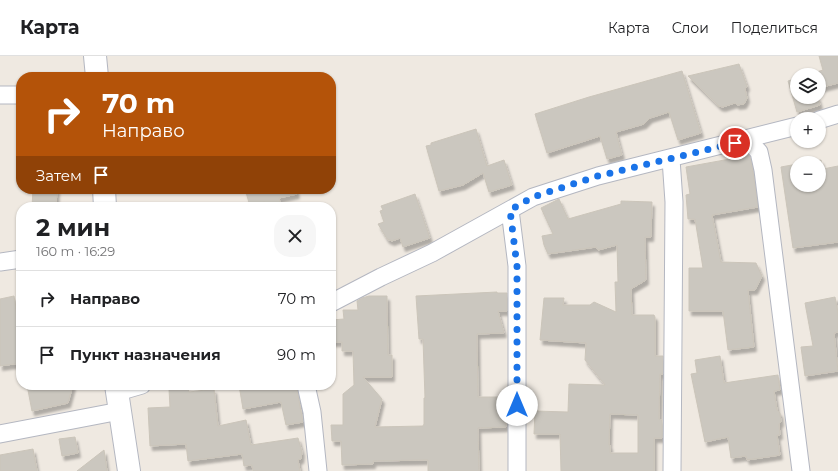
<!DOCTYPE html>
<html lang="ru">
<meta charset="utf-8">
<style>
body{margin:0;font-family:Montserrat,sans-serif;background:#f6f6f6;color:#202124;height:100vh;display:flex;flex-direction:column;font-size:15px;white-space:nowrap}
*{box-sizing:border-box;margin:0}
p{font-size:13px;color:#757577}
.icon{flex:none;width:22px;height:22px;fill:none;stroke:currentColor;stroke-width:2;stroke-linecap:round;stroke-linejoin:round}
.map{position:relative;flex:1;overflow:hidden}
.drawer{position:absolute;left:16px;top:146px;width:320px;height:188px;display:flex;flex-direction:column;background:#fff;border-radius:16px;box-shadow:0 1px 3px #0004}
.drawer>*{flex:none}
.hud{position:absolute;left:16px;top:16px;width:320px;height:122px;border-radius:16px;box-shadow:0 1px 3px #0004;background:#b45309;color:#fff;overflow:hidden}
.tools{position:absolute;left:790px;top:12px;display:grid;gap:8px}
.tools a{display:grid;place-items:center;width:36px;height:36px;border-radius:50%;background:#fff;box-shadow:0 1px 3px #0004;font-size:20px}
.pin{position:absolute;display:grid;place-items:center;width:34px;height:34px;color:#fff;margin:-17px;border:2px solid #fff;border-radius:50%;box-shadow:0 1px 4px #0007}
.me{position:absolute;width:44px;margin:-22px;rotate:0deg;stroke-linejoin:round;filter:drop-shadow(0 0 3px #0008)}
.turn{display:flex;align-items:center;gap:14px;height:84px;padding:0 20px;font-size:18px}
.turn .icon{width:52px;height:52px;stroke-width:2.5}
.turn b{display:block;font-size:28px;line-height:34px}
.then{display:flex;align-items:center;height:38px;padding:0 20px;background:#0003;gap:8px;font-size:15px}
.round{display:grid;place-items:center;flex:none;width:42px;height:42px;border-radius:16px;background:#f6f6f6}
.head{display:flex;align-items:center;justify-content:space-between;height:68px;padding:0 20px}
h1{font-size:24px;font-weight:700;line-height:30px}
ul{padding:0;list-style:none}
li{display:flex;align-items:center;gap:12px;height:56px;padding:0 20px;border-top:1px solid #e0e0e0}
li div{flex:1}
li b{display:block;font-size:15px}
li em{font-style:normal}
header{display:flex;align-items:center;gap:24px;box-sizing:border-box;height:56px;padding:0 20px;background:#fff;border-bottom:1px solid #e0e0e0}
header strong{font-size:19px}
nav{display:flex;gap:22px;margin-inline-start:auto;font-size:14px}
.map>svg:first-child{display:block}
.building{fill:#cbc7bf;stroke:#cbc5ba;fill-rule:evenodd;filter:url(#shadow)}
.lines{fill:none;stroke-linecap:round;stroke-linejoin:round}
.street-casing{stroke:#b4b7c1;stroke-width:19}
.secondary-casing{stroke:#b4b7c1;stroke-width:24}
.street{stroke:#fff;stroke-width:17}
.secondary{stroke:#fff;stroke-width:22}
.route{stroke:#1a73e8;stroke-width:7;stroke-dasharray:0 12.6}
</style>
<header>
<strong>Карта</strong>
<nav><a>Карта</a><a>Слои</a><a>Поделиться</a></nav>
</header>
<div class="map">
<svg width="838" height="415" viewBox="0 0 838 415">
<defs>
<filter id="shadow"><feDropShadow dx="2.5" dy="4.5" stdDeviation="1" flood-color="#0004"/></filter>
</defs>
<rect width="100%" height="100%" fill="#efe9e1"/>
<path class="building" d="M819,0H838V27L819,32V19H807L823,14Z
M739,8L747,30L745,33L747,42L744,48L737,49L735,47L723,51L719,50L688,20Z
M682,15L701,77L678,84L669,56L650,62L644,68L616,76L622,99L607,103L600,80L547,97L535,58L589,41Z
M797,22V41H818L820,49L797,56L788,25Z
M476,73L487,110L504,104L512,129L489,136L483,117L463,129L439,135L426,90L431,89V87Z
M747,98L750,101L753,116L758,151L712,159L721,206L756,207L762,220L755,234H748L754,291L728,294L723,255H689V212H703L695,163H688L686,139L690,138L686,111L730,103V101Z
M821,104L823,113L838,110V186L793,192L781,111L797,108V129H819V107H804Z
M33,133H57L56,151H32Z
M245,133H296L297,138L279,142L281,151H266L265,146L250,150Z
M415,138L430,182L403,191L400,182L392,185L387,183L378,168L384,166L380,155L383,154L381,150Z
M559,143L568,163L621,148V145L652,146L651,181H645L646,224L631,233L632,259H654L655,261V300H663V318H660L659,363L662,364V382H654V415H561L560,378H534L535,355L568,356L569,328L605,329L585,304L586,287L540,284L544,242H564L563,249H590L594,246L616,256L615,226H618L617,189L598,194L596,191L548,198L544,189L542,180L553,178L541,152ZM610,358L638,359V397H610V389H609Z
M497,236V237H507V255H498L504,277L477,278L478,341H505L506,371L478,372L479,415H428V404L373,405V408L342,409L341,385H332L331,369H343V338L354,329L353,295H342V286H331V264L344,263L343,254H358L357,245L362,242L369,240H387L388,299H392V321H363L382,343L375,371L423,370L424,368V342H425L423,283H419L416,240Z
M14,240L21,284V307L0,310V243Z
M835,241L838,257V276L834,277L838,315L805,320L801,291L813,290L805,247Z
M720,300L724,327L778,319L780,334L774,335L777,354L780,357L781,366L779,368L780,379H777L780,399L747,404L746,400L731,402L728,381L705,386L691,318L697,317L695,304Z
M27,329H73L68,347L32,355Z
M239,329H296L303,366L286,369L281,346L243,353Z
M188,332L189,336L214,333L218,370L246,364L251,389L298,382L302,396L301,403L298,404L300,415H253L252,409L244,410L242,398L188,405L186,388L150,390L148,352L170,351L169,333Z
M75,381L78,397L62,400L59,383Z
M33,393L37,415H0V399Z
M104,394L107,415H77Z"/>
<g class="lines">
<g class="street-casing">
<path id="street" d="M0,39H21
M819,64L838,58
M747,83L759,96L763,114L801,415
M671,103L674,146L672,415
M510,154L517,210V415
M0,206L21,203
M331,247L381,221L432,197L533,141L598,120L797,70
M306,329L312,356L318,415
M118,336L142,329
M0,378L120,355"/>
</g>
<g class="secondary-casing">
<path id="secondary" d="M95,0L97,21
M104,133L105,151
M116,329L129,415"/>
</g>
<use href="#street" class="street"/>
<use href="#secondary" class="secondary"/>
</g>
<g class="lines">
<path class="route" d="M517,349V210L510,154L533,141L598,120L735,87"/>
</g>
</svg>
<div class="tools">
<a><svg class="icon" aria-label="layers" viewBox="0 0 24 24"><path d="M12 4l9 5-9 5-9-5zM3 14l9 5 9-5"/></svg></a>
<a>+</a>
<a>−</a>
</div>
<div class="pin" style="left:735px;top:87px;background:#d93025"><svg class="icon" aria-label="arrive" viewBox="0 0 24 24"><path d="M6 21V4h12l-3 4 3 4H6"/></svg></div>
<svg class="me" style="left:517px;top:349px" viewBox="-20 -20 40 40"><circle r="19" fill="#fff"/><path d="M0-13L10 11 0 6-10 11z" fill="#1a73e8"/></svg>
<div class="hud">
<div class="turn"><svg class="icon" aria-label="right" viewBox="0 0 24 24"><path d="M7 20v-9h11M14 6l5 5-5 5"/></svg><div><b>70 m</b>Направо</div></div>
<div class="then">Затем<svg class="icon" aria-label="arrive" viewBox="0 0 24 24"><path d="M6 21V4h12l-3 4 3 4H6"/></svg></div>
</div>
<section class="drawer">
<div class="head"><div><h1>2 мин</h1><p>160 m · 16:29</p></div><a class="round"><svg class="icon" aria-label="close" viewBox="0 0 24 24"><path d="M6 6l12 12M18 6L6 18"/></svg></a></div>
<ul>
<li><svg class="icon" aria-label="right" viewBox="0 0 24 24"><path d="M7 20v-9h11M14 6l5 5-5 5"/></svg><div><b>Направо</b></div><em>70 m</em></li>
<li><svg class="icon" aria-label="arrive" viewBox="0 0 24 24"><path d="M6 21V4h12l-3 4 3 4H6"/></svg><div><b>Пункт назначения</b></div><em>90 m</em></li>
</ul>
</section>
</div>
